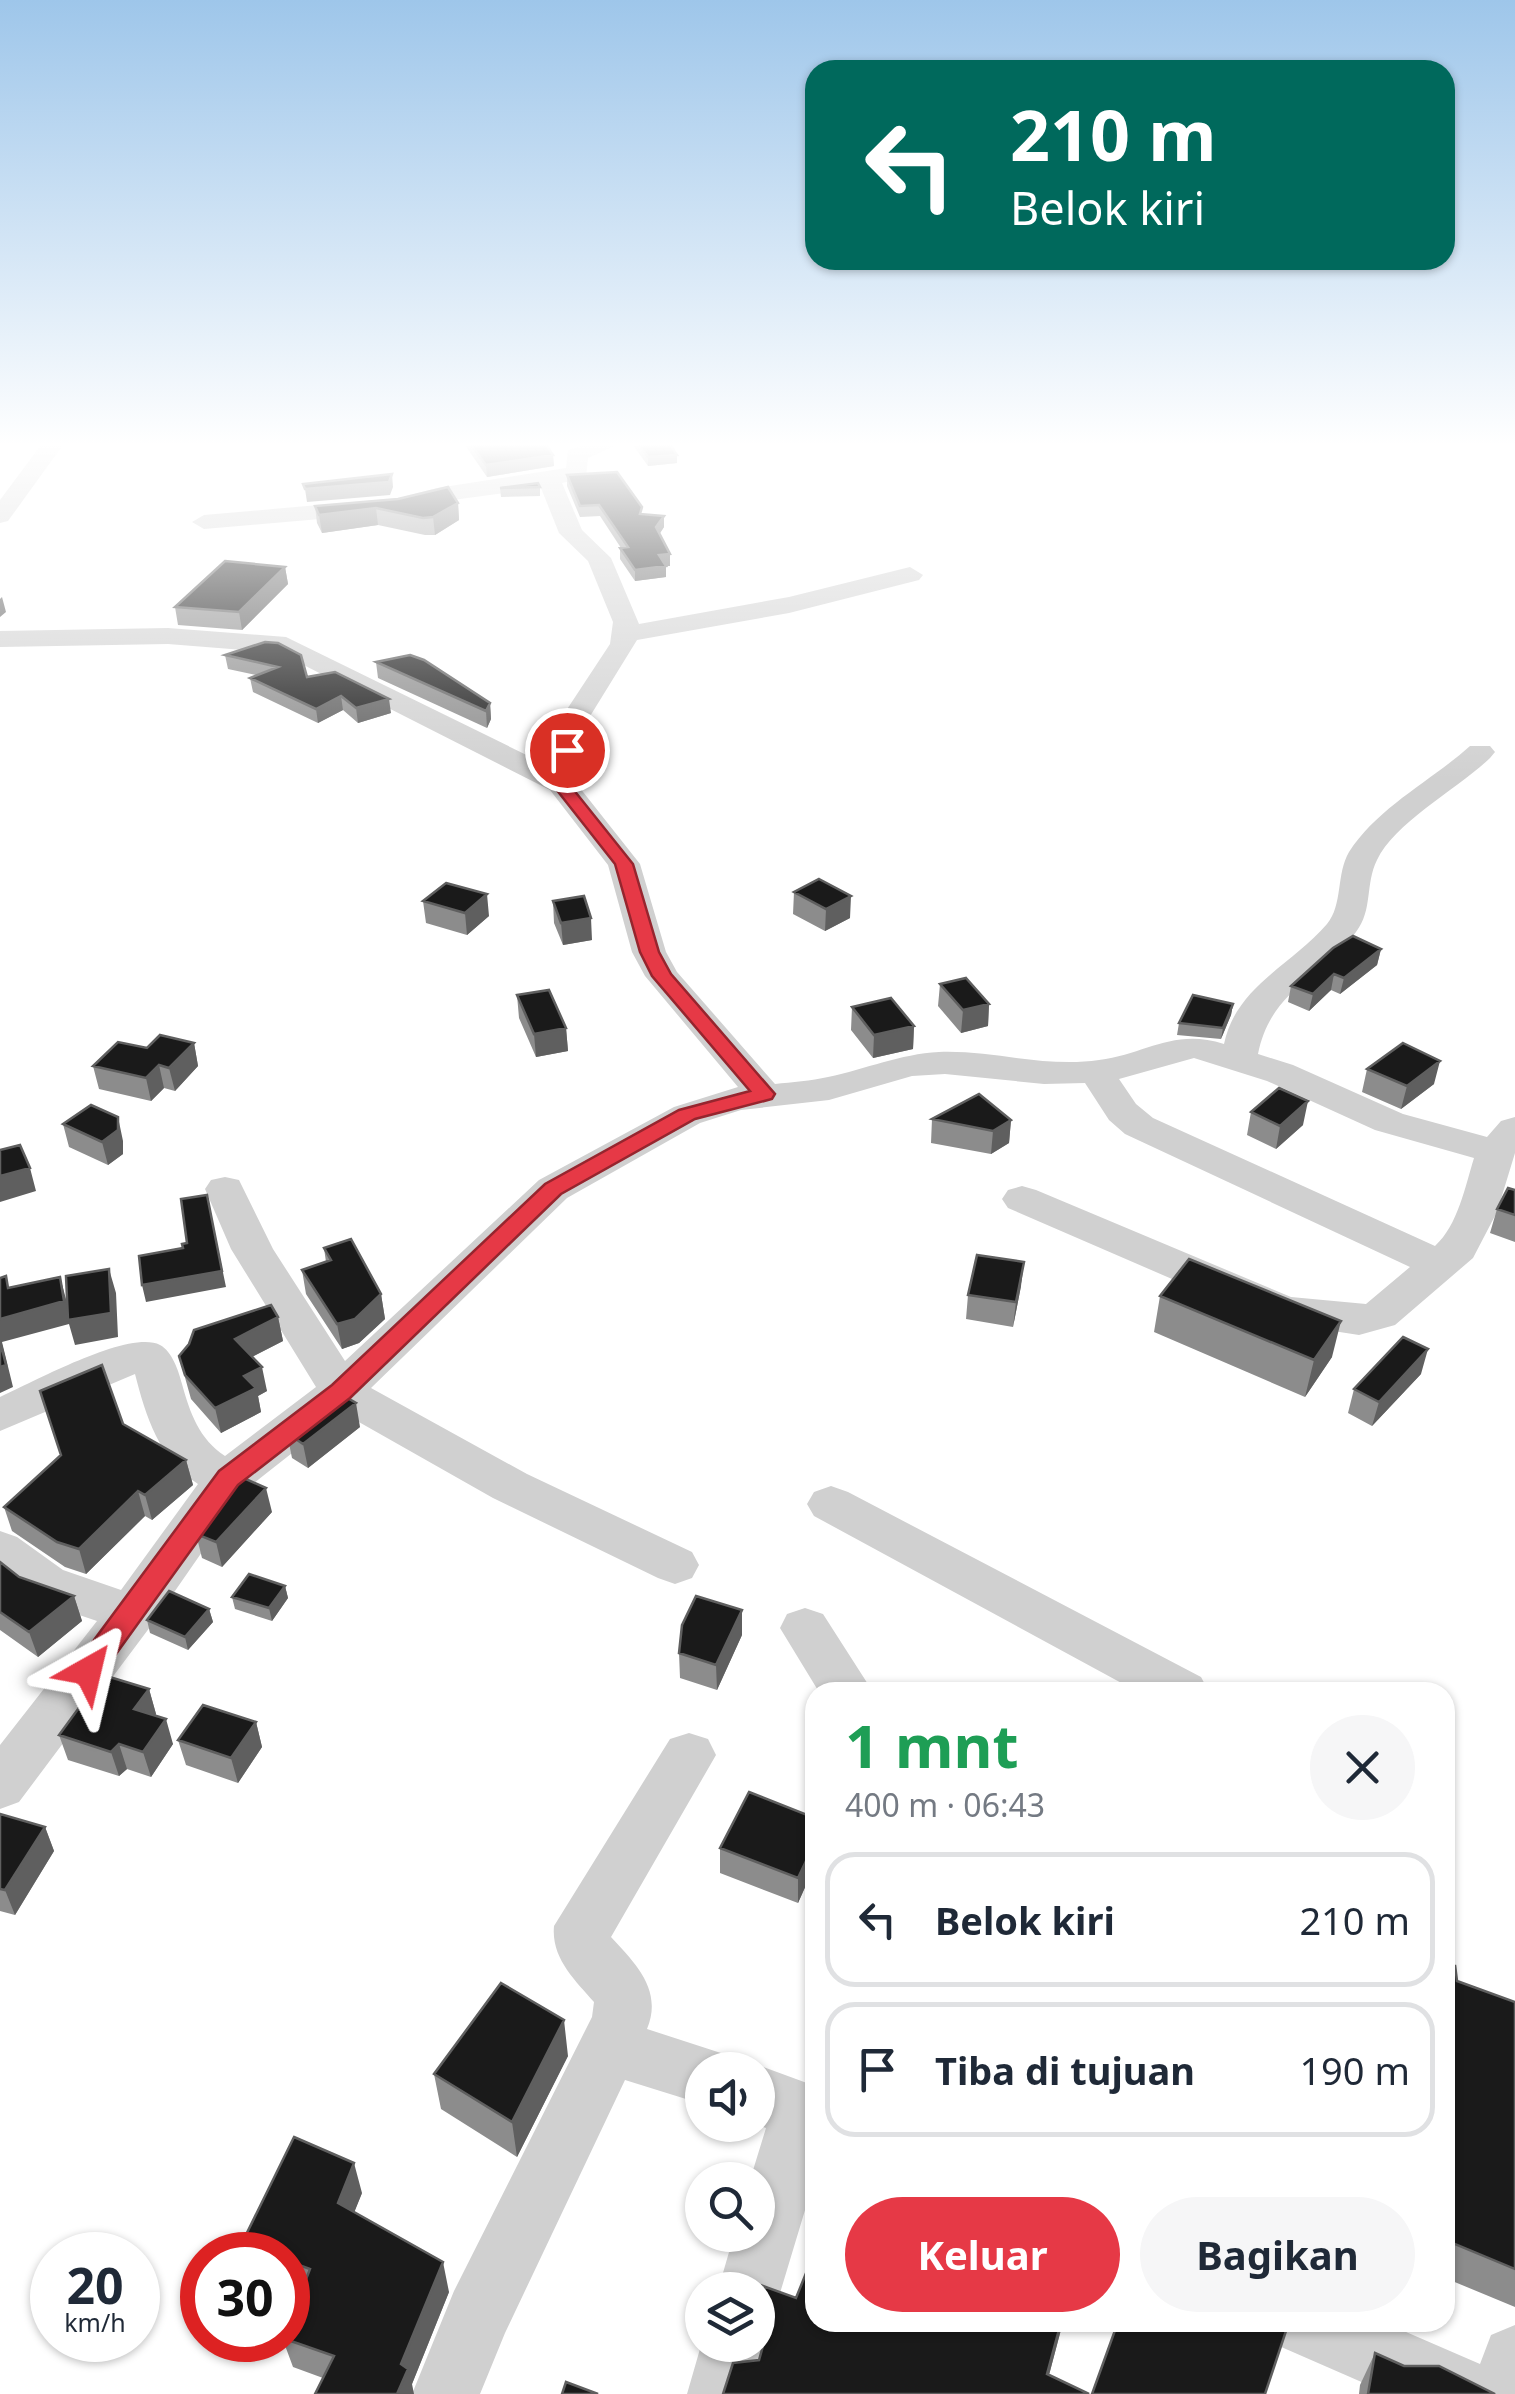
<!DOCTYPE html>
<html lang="id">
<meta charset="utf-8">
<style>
body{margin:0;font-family:"Noto Sans",sans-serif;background:#f6f6f7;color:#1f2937;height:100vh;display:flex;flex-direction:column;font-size:38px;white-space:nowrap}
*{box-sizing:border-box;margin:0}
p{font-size:32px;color:#747a83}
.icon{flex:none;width:55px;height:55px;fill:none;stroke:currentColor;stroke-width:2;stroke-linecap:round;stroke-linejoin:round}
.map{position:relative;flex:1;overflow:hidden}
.details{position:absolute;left:805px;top:1682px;width:650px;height:650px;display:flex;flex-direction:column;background:#fff;border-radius:30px;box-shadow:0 2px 8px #0004}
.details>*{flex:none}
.top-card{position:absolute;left:805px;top:60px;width:650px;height:210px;border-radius:30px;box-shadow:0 2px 8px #0004;background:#00695c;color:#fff;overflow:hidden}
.fabs{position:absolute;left:685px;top:2052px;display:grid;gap:20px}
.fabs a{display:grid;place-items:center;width:90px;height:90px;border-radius:50%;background:#fff;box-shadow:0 2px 8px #0004;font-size:50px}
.speed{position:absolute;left:30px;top:2232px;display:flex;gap:20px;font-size:50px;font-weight:700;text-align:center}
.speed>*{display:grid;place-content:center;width:130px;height:130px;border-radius:50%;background:#fff;box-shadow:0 2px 8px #0004;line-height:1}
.speed small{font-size:25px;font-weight:400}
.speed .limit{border:15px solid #d22;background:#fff;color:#111}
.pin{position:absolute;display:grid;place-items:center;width:85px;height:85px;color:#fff;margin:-42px;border:5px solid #fff;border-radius:50%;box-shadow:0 2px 10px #0007}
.me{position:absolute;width:110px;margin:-55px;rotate:37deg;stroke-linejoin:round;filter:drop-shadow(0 0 8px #0008)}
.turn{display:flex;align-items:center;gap:35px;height:210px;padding:0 40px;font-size:45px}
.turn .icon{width:130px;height:130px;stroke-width:2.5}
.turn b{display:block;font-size:70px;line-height:85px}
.round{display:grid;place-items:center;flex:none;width:105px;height:105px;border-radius:52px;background:#f6f6f7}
.headline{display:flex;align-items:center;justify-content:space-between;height:170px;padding:0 40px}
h1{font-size:60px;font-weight:700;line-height:75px;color:#1e9e55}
.primary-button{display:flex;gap:20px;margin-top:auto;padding:20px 40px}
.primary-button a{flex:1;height:115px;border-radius:60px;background:#e63946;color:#fff;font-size:40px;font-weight:700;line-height:115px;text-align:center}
.primary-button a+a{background:#f6f6f7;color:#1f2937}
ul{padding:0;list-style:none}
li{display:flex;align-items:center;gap:30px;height:135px;margin:0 20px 15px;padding:0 20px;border:5px solid #e0e1e3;border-radius:30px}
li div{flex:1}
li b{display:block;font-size:38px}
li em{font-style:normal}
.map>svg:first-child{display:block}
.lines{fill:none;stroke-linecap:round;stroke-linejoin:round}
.minor{fill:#d0d0d0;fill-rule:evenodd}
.wall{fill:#8c8c8c}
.shaded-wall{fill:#5f5f5f}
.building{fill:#1a1a1a;stroke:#5f5f5f;stroke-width:2.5}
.route{fill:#e63946;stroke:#96252e;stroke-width:2.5}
</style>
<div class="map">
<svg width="1515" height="2394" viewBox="0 0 1515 2394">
<rect width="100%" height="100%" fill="#fff"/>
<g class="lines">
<path class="minor" d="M41,445H63L8,521L0,523V500Z
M583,445H617L588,458L586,477L562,483L582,530L611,558L639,624L789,597L910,567L923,575L919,580L789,613L637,640L584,726L576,783L640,864L666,952L677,972L775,1084C792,1082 811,1081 828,1077C866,1069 900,1054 939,1052C993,1050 1045,1068 1099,1060C1147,1054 1173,1028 1224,1044C1236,986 1292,965 1327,924C1343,905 1336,874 1349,852C1378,807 1431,781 1470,746H1490L1495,752L1490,758C1459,788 1395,822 1377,860C1365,884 1373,910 1356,932C1320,980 1271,989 1258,1054L1293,1065L1403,1114L1487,1137L1501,1121L1515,1117V1153L1497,1212L1473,1258L1395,1325L1359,1335L1269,1321L1008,1208L1002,1199L1008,1190L1022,1186L1036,1190L1291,1297L1366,1304L1410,1267L1125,1134L1109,1120L1085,1083L1044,1084L945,1074L912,1076L829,1100L741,1110L700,1123L567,1198L371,1388L527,1474L692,1552L699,1565L692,1578L675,1584L658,1578L493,1498L343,1413L245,1490L150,1627L19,1802L0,1809V1745L97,1621L29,1598L0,1576V1531L17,1537L63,1570L121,1590L198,1484C159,1459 146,1417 135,1374L0,1431V1397C32,1383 129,1329 160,1345C172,1351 179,1372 182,1384C190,1413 199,1439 225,1456L316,1387L231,1249L205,1189L211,1180L225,1177L239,1180L273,1249L345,1361L539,1180L674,1107L738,1087L645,976L632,952L608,865L550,790L280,653L168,644L0,647V631L168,628L286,637L549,766L556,726L610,644L613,622L588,561L559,533L541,488L438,502L400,512L204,529L192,522L204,515L399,498L437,488L566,468L568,450ZM1194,1058L1267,1081L1375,1130L1474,1158C1465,1187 1458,1225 1435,1246L1153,1118L1136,1104L1119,1079Z
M831,1486L848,1492L1201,1677L1209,1692H1138L814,1516L807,1504L814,1492Z
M805,1608L823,1614L873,1692H819L780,1628L787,1614Z
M689,1733L708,1739L716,1755L611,1937C636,1964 663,1990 647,2029L724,2054L730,2070H702V2104L625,2080L505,2333L480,2394H412L454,2291L592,2017L594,2002C575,1980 551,1958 554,1926L670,1739Z
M758,2065L815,2086V2177L774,2313L758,2320L769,2345L755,2394H687L702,2342V2345H758V2290H718L734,2235H758V2180H750L766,2128L758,2125V2070H746Z
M1270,2322H1383L1480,2364L1491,2335L1515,2325V2394H1389L1279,2346Z"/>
</g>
<path class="wall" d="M466,445H546L553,455L554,466L487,477L467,448Z
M633,445H670L677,455V463L648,466Z
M567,475L664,527L659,534L670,554V566H666V577L635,581L620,559V548H621L600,516L580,517L567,486Z
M540,487V496L501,497L500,488Z
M458,503L459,520L435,535H425L378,525L322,533L317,523L315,506Z
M285,567L288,584L242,630L178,625L175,607Z
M265,642L307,677L391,713L358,723L343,710L318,723L253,692L250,678L256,675L228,669L225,655Z
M376,662L490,703L491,719L487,728L378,678Z
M794,892L850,918L825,931L793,914Z
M423,901L489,916L467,935L426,923Z
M553,901L592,940L563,945L554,923Z
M1381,949L1377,965L1340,994L1331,990L1309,1011L1288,1002L1291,986Z
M940,984L989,1004L988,1026L961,1033L938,1006Z
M517,995L566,1028L568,1051L536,1057L519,1018Z
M1233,1004L1231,1015L1221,1039L1177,1035L1179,1023Z
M852,1007L914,1026L913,1049L873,1058L851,1030Z
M194,1043L198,1066L175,1091L164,1088L151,1101L99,1089L93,1066Z
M1367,1069L1434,1084L1401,1109L1362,1092Z
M1251,1112L1303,1125L1276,1149L1247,1135Z
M932,1119L1011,1120L1009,1143L991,1154L931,1143Z
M63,1124L123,1141V1154L108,1165L69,1147Z
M1515,1190V1242L1490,1233L1497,1209Z
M324,1248L381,1294L385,1319L359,1343L342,1349L306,1294L302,1270L326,1262Z
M1021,1286L1013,1327L966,1319L968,1295Z
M1160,1296L1332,1357L1305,1397L1154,1332Z
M278,1317L283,1341L252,1357L267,1391L258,1396L261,1412L221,1433L191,1399L179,1356Z
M1421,1374L1372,1426L1348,1413L1354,1389Z
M123,1424L186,1460L193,1485L152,1520L145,1516L86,1574L65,1567L12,1531L4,1507Z
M360,1427L308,1468L292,1458L287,1433Z
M272,1512L222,1567L202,1558L196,1534Z
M0,1562L19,1577L74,1596L82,1621L38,1657L0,1630Z
M285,1586L288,1598L272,1621L235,1609L232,1597Z
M209,1609L213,1622L188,1650L150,1633L147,1620Z
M742,1635L717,1690L680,1678L679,1653Z
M149,1689L156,1714L155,1716L173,1744L151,1777L127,1769L119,1776L68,1760L59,1735Z
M256,1722L262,1747L238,1783L186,1765L178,1740Z
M0,1814L45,1827L54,1851L15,1915L0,1911Z
M815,1818V1865L798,1903L720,1873V1848Z
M1455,1965L1457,1981L1515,2002V2307L1445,2278V1987Z
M568,2056L517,2157L441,2109L434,2074Z
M362,2193L354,2212L449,2292L412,2384L323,2378L293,2367L283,2340H288L301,2293L288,2288V2255H244L241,2245Z
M763,2286L815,2322H1063L1049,2375L759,2360L767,2332L763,2322Z
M1375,2353L1404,2366L1495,2394H1359L1360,2385Z"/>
<path class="shaded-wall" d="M553,455L554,466L487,477L486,465Z
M677,455V463L648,466V457Z
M392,474L393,487L390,495L307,502L305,489Z
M458,503L459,520L435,535L433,517Z
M376,508L378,525L322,533L319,515Z
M664,516V527L657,538L656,527Z
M670,554V566H666V577L635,581V570L659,555Z
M285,567L288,584L242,630L239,612Z
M2,597L6,612L0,617V599Z
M341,696L343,710L318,723L316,709Z
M389,699L391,713L358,723L356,708Z
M490,703L491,719L487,728L486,711Z
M487,894L489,916L467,935L465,913Z
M851,896L850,918L825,931L826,909Z
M591,918L592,940L563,945L561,923Z
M1381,949L1377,965L1340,994L1344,978Z
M1334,974L1331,990L1309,1011L1313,994Z
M989,1004L988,1026L961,1033L963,1010Z
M1233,1004L1231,1015L1221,1039L1223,1028Z
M914,1026L913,1049L873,1058L874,1035Z
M566,1028L568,1051L536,1057L534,1034Z
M194,1043L198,1066L175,1091L169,1068Z
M1440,1061L1434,1084L1401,1109L1407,1086Z
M159,1065L164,1088L151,1101L146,1078Z
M1308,1101L1303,1125L1276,1149L1280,1126Z
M118,1117L123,1141V1154L108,1165L102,1142Z
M1011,1120L1009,1143L991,1154L993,1131Z
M30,1168L36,1191L0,1202V1176Z
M207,1195L226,1287L146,1302L142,1285L222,1271Z
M1024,1262L1021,1286L1013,1327L1016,1302Z
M109,1269L116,1293L118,1337L75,1345L69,1324L2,1342L13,1387L0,1393V1319L60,1277L66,1299Z
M381,1294L385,1319L359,1343L342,1349L337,1324Z
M278,1317L283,1341L240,1363L235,1339Z
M1341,1321L1332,1357L1305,1397L1314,1360Z
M1428,1349L1421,1374L1372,1426L1379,1402Z
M262,1367L267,1391L258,1396L261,1412L221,1433L215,1408L244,1376Z
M356,1403L360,1427L308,1468L303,1444Z
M186,1460L193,1485L152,1520L145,1495Z
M266,1488L272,1512L222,1567L216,1542Z
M138,1491L145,1516L86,1574L79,1549Z
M285,1586L288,1598L272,1621L269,1608Z
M74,1596L82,1621L38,1657L29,1632Z
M209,1609L213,1622L188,1650L185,1637Z
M742,1610V1635L717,1690L716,1665Z
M149,1689L156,1714L142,1734L134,1709Z
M166,1719L173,1744L151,1777L143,1752Z
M256,1722L262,1747L238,1783L231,1758Z
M119,1744L127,1769L119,1776L111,1752Z
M45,1827L54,1851L15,1915L5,1890Z
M815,1842V1865L798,1903V1878Z
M564,2020L568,2056L517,2157L512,2122Z
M354,2163L362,2193L346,2233L338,2203Z
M443,2262L449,2292L412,2384L414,2394H397L401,2364Z
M1061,2322H1063L1044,2394L1047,2374Z"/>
<path class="building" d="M471,445H546L553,455L486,465Z
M639,445H670L677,455L648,457Z
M617,472L642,507L640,514L664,516L656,527L670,554L659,555L666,566L635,570L620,548L628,547L599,505L580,506L567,475Z
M392,474L389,482L305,489L303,484Z
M538,483L540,487L500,488Z
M448,487L458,503L433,517L423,518L376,508L319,515L315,506L398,499Z
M225,561L285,567L239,612L175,607Z
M265,642L278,643L301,655L307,677L335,672L389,699L356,708L341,696L316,709L250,678L278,667L225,655Z
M410,655L424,660L490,703L486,711L376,662Z
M819,879L851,896L826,909L794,892Z
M446,883L487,894L465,913L423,901Z
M584,896L591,918L561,923L553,901Z
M1353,936L1381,949L1344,978L1334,974L1313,994L1291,986L1333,948Z
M966,978L989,1004L963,1010L940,984Z
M549,990L566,1028L534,1034L517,995Z
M1193,995L1233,1004L1223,1028L1179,1023Z
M891,998L914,1026L874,1035L852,1007Z
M160,1035L194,1043L169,1068L159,1065L146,1078L93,1066L118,1042L147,1048Z
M1403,1043L1440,1061L1407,1086L1367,1069Z
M1279,1088L1308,1101L1280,1126L1251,1112Z
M979,1094L1011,1120L993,1131L932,1119Z
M91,1105L118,1117V1130L102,1142L63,1124Z
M20,1145L30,1168L0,1176V1150Z
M1508,1188L1515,1190V1215L1497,1209Z
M207,1195L222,1271L142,1285L139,1256L183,1248L182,1244L187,1243L181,1199Z
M351,1239L381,1294L355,1319L337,1324L302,1270L331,1260L324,1248Z
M977,1255L1024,1262L1016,1302L968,1295Z
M1189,1259L1341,1321L1314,1360L1160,1296Z
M109,1269L111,1313L68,1320L66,1276Z
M6,1276L8,1288L60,1277L64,1301L0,1319V1278Z
M271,1305L278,1317L235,1339L262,1367L244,1376L256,1388L215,1408L185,1375L179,1356L189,1344L194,1330Z
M1403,1337L1428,1349L1379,1402L1354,1389Z
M0,1341L6,1365L0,1367Z
M102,1365L123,1424L186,1460L145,1495L138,1491L79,1549L57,1542L4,1507L61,1455L40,1391Z
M339,1393L356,1403L303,1444L287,1433Z
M237,1475L266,1488L216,1542L196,1534Z
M0,1562L19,1577L74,1596L29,1632L0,1612Z
M249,1574L285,1586L269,1608L232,1597Z
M169,1591L209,1609L185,1637L147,1620Z
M696,1596L742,1610L716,1665L679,1653L682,1625Z
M103,1675L149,1689L134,1709L166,1719L143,1752L119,1744L111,1752L59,1735Z
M203,1705L256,1722L231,1758L178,1740Z
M749,1792L815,1818V1842L798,1878L720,1848Z
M0,1814L45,1827L5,1890L0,1889Z
M1455,1965L1457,1981L1515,2002V2269L1445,2240V1987L1449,1988Z
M501,1983L564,2020L512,2122L434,2074Z
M294,2137L354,2163L338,2203L443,2262L401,2364L408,2369L397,2394H315L334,2356L288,2340V2326L310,2269L288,2261V2255H269L241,2245Z
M815,2251V2322H1061L1047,2374L1089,2394H723L733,2363L759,2360L773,2311L763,2286L796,2298Z
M1118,2322H1289L1265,2394H1092Z
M1375,2353L1404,2366H1439L1495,2394H1368Z
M566,2382L598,2394H562Z"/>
<linearGradient id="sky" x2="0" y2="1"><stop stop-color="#9ec6ea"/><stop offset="0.57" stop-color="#fff"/><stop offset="1" stop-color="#fff" stop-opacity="0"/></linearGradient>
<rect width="1515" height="780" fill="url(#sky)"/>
<path class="route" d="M561,746L575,750L569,784L633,864L659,952L671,974L775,1094L772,1099L695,1119L561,1194L350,1398L238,1485L98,1679L88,1683L77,1679L73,1671L77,1663L219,1471L332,1385L545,1184L679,1110L750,1091L652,976L640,952L615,864L552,784Z"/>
</svg>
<div class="fabs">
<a><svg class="icon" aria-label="sound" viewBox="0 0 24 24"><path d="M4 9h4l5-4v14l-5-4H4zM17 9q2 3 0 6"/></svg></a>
<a><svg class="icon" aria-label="search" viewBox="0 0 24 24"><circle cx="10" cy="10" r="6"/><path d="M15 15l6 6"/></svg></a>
<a><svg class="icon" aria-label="layers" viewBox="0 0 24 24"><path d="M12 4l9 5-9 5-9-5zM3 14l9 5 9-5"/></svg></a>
</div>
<div class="speed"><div>20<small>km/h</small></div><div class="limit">30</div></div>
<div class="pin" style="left:567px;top:750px;background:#d93025"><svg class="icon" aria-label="arrive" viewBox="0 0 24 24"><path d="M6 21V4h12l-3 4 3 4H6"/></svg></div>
<svg class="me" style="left:88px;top:1671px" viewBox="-20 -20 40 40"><path d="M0-17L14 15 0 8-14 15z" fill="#e63946" stroke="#fff" stroke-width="4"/></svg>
<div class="top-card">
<div class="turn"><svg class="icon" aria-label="left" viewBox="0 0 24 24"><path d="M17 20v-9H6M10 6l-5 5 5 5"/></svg><div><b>210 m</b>Belok kiri</div></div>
</div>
<section class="details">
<div class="headline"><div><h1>1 mnt</h1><p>400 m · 06:43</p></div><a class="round"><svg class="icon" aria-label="close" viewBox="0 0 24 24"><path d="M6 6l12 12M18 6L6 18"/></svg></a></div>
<ul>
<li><svg class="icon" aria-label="left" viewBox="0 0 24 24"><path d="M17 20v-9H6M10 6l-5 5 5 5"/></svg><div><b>Belok kiri</b></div><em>210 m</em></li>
<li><svg class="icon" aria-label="arrive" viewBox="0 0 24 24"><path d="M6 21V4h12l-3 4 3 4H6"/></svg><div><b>Tiba di tujuan</b></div><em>190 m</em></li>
</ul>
<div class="primary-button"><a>Keluar</a><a>Bagikan</a></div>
</section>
</div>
